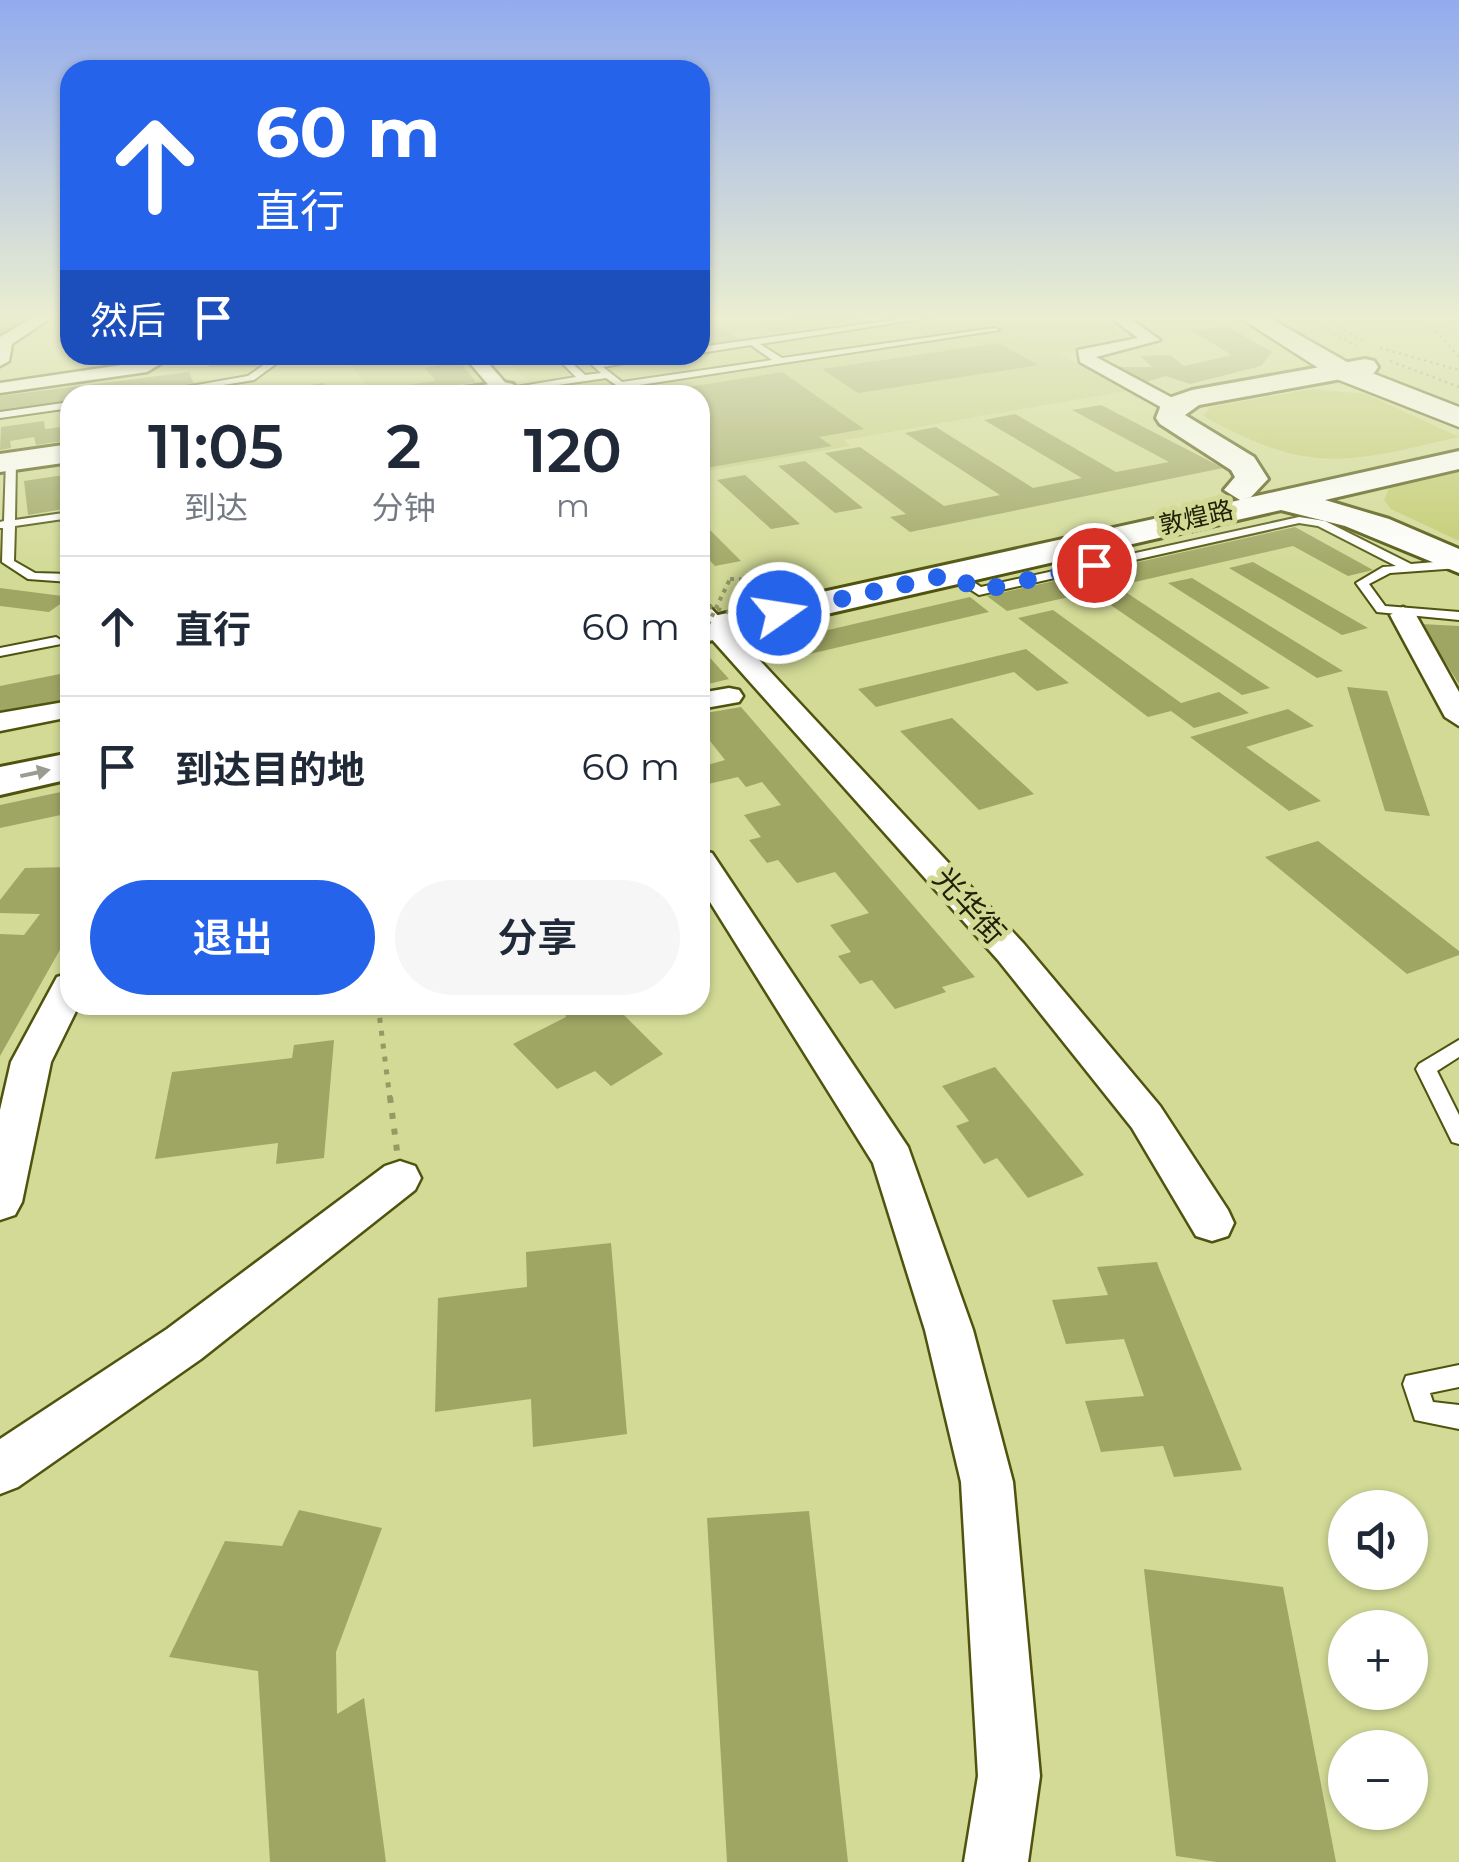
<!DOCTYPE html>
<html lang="zh">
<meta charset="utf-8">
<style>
body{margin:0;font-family:Montserrat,"Noto Sans SC",sans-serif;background:#f6f6f7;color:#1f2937;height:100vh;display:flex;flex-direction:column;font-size:38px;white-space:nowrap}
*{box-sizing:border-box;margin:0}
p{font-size:32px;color:#747a83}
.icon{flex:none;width:55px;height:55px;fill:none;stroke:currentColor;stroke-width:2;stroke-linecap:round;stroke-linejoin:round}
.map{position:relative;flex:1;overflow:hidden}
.drawer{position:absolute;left:60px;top:385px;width:650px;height:630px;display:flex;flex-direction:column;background:#fff;border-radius:30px;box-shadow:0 2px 8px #0004}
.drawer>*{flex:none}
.guide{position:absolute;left:60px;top:60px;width:650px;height:305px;border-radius:30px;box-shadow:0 2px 8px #0004;background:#2563eb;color:#fff;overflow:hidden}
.fabs{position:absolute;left:1328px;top:1490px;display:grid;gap:20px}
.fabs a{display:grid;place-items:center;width:100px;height:100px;border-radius:50%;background:#fff;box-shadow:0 2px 8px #0004;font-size:50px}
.pin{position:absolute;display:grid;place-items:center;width:85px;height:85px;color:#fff;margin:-42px;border:5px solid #fff;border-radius:50%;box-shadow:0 2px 10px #0007}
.me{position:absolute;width:110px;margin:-55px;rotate:77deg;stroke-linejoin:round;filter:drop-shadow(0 0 8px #0008)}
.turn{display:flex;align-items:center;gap:35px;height:210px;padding:0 30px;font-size:45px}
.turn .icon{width:130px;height:130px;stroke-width:2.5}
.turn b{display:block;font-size:70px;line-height:85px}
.then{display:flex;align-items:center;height:95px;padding:0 30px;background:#0003;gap:20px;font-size:38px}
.eta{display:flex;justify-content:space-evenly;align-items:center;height:170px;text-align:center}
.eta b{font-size:60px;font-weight:600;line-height:70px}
.button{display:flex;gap:20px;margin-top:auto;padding:20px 30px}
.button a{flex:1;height:115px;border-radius:60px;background:#2563eb;color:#fff;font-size:40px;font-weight:600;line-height:115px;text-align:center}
.button a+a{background:#f6f6f7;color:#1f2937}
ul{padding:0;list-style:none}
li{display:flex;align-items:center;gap:30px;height:140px;padding:0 30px;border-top:2px solid #e0e1e3}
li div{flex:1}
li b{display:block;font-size:38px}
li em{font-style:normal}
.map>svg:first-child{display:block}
.built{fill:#c5cd82}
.green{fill:#c2cb70}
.building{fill:#9fa664}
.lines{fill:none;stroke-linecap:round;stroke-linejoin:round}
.lane-casing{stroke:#4f530d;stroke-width:4}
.street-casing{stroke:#4f530d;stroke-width:5}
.secondary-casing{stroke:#4f530d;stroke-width:6}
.highway-casing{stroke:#4f530d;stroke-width:5}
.path-far3{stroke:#959a65;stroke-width:2.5;stroke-dasharray:2.5 4;stroke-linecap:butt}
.path-far2{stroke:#959a65;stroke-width:4;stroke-dasharray:4 5;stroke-linecap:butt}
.path-far1{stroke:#959a65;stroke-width:5;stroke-dasharray:5 8;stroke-linecap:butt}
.path{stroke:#959a65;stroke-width:6;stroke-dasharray:6 10;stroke-linecap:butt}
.lane{fill:#fff;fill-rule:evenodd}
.street{fill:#fff;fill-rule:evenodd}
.secondary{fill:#fff;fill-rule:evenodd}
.highway{fill:#fff;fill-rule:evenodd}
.path-bridge{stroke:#959a65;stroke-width:4;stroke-dasharray:4 5;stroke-linecap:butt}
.oneway{fill:#9b9c8f}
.route{stroke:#2563eb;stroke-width:18;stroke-dasharray:0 32.4}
.labels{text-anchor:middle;stroke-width:10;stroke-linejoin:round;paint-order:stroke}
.far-street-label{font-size:25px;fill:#202207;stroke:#d2da96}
.street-label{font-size:30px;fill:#202207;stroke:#d2da96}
</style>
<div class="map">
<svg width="1459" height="1862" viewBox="0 0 1459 1862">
<rect width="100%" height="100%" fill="#d2da96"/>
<path class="built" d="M700,317H1095L1121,334L1060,354L1126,391L844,440L850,446L700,472V395H541L502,355H700Z
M344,355H461L490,387L435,395H373Z"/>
<path class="green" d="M1312,389L1366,394L1459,437C1377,455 1325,475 1245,437C1231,430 1215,424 1203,415L1211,407Z
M1459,469V541L1391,509L1384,500L1390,486Z"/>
<path class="building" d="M0,317H34L0,339Z
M700,317H706L739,339L700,345Z
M803,317H865V319L772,332L759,322Z
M1228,327L1272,352L1261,366L1190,384L1166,376L1143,383L1112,367H1152L1140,356L1170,355L1184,366L1232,355L1190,330Z
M998,343L1039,365L858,393L822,369Z
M200,355H250L247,358L266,359L257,367H208L212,362H192Z
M459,361L476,382L399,395H383L379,389L436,381L425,368Z
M189,372L195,386L125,395H70V402L0,411V396Z
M782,372L864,429L819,437L832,446L700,469V395H639Z
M324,383L329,390L358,386L365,395H290L286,388Z
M1101,405L1223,468L910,532L890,517L906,514L825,453L860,447L944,506L1000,495L905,433L936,427L1033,488L1082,478L984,420L1015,414L1116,472L1169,462L1072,410Z
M44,421L45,429L70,426V440L36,445L34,437L10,441L11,448L0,450L1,427Z
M805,461L863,508L835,513L778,466Z
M70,474V508L28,515L24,481Z
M745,475L800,524L771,529L717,480Z
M700,520L741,561L715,566L700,550Z
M1295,527L1373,570L1348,576L1293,546L1007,611L987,596Z
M1253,562L1368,628L1342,635L1229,568Z
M1192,578L1343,671L1317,678L1168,583Z
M0,588L70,597L49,612L0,606Z
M1124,591L1270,688L1242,695L1099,597Z
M970,597L989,612L801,656L785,640Z
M1053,610L1181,703L1219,692L1249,713L1194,728L1171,711L1148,717L1018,618Z
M1421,624L1459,626V684Z
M1026,649L1069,683L1037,691L1014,672L876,707L858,689Z
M703,650L729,679L700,686Z
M70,672V699L0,714V686Z
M1347,687L1387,691L1430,816L1385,811Z
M741,707L975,977L942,987L946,992L895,1009L872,980L860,984L838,956L851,952L830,925L869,913L835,872L797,883L778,860L767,863L749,840L761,837L744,815L781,805L762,782L746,787L738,777L704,785L700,780V767L725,760L710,741L700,744V714Z
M1288,709L1314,726L1246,747L1321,801L1289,811L1190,737Z
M952,718L1034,794L979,810L900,731Z
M70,790V813L0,828V805Z
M1318,841L1459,951V955L1407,974L1265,857Z
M70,867V932L0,1056V934L24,935L40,914L0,913V900L25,868Z
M564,1005H614L663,1054L611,1086L595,1071L557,1089L513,1044L566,1017Z
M334,1040L324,1158L276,1164L278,1143L155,1159L172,1072L292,1058L294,1045Z
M995,1067L1084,1175L1028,1198L997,1158L984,1164L956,1126L969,1121L942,1086Z
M611,1243L627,1434L533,1447L531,1399L435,1412L438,1298L527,1287L526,1252Z
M1157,1262L1159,1268L1242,1470L1174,1477L1163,1446L1101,1452L1085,1401L1144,1396L1124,1339L1066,1344L1052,1300L1108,1295L1097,1267Z
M299,1510L382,1528L336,1652L337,1714L364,1698L386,1862H270L258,1671L169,1657L225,1541L282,1546Z
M809,1511L848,1862H727L707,1518Z
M1144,1569L1283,1587L1336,1862H1217L1176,1856Z"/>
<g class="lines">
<g class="lane-casing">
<path id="lane" d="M915,317H932L760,344L782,358L995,328L999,330L620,388L606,378L503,393L498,390L576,377L554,355H563L585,375L601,373L592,365L596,362L647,355H669L603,367L622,382L772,360L751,345L700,353V347Z
M278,355H288L254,380L162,395H140L248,376Z
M70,402V408L0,418V412Z
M11,458L16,461L15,520L70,512V518L15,526L14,561L35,573L70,574V582L28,579L2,562L3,528H0V522L4,521L6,461Z
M1299,517L1325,521L1411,564L1459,560V568L1390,573L1369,584L1385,606L1459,612V620L1377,612L1356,583L1383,567L1396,566L1318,526L1299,523L979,595L945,573L955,570L981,587Z
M56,637L62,641L61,644L0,656V648Z
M1459,1040V1057L1437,1071L1459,1115V1144L1452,1142L1416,1069L1419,1064Z
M1459,1365V1387L1430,1393L1433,1402L1459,1405V1429L1415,1420L1403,1384L1406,1376Z"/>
</g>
<g class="street-casing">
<path id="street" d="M34,317H52L12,344L9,361L0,366V337Z
M1110,317H1128L1160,340L1096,357L1180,402V410H1166L1080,362L1078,350L1138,338Z
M154,355H175L147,372L0,393V383L142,362Z
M463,355H481L516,395H497Z
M700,603L709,606L1024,944L1160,1106L1228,1210L1234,1223L1228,1236L1212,1241L1196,1236L1132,1128L998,960L700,626Z
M1403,607L1416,615L1459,692V726L1445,717L1390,615Z
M729,688L739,690L743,696L739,702L700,709V693Z
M70,701V717L0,731V713Z
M700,850L712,853L908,1147L973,1330L1013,1482L1040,1776L1028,1862H964L978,1776L961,1482L925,1330L873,1163L700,886Z
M70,973V1005H79L51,1062L22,1202L15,1215L0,1220V1110L11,1062L57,977Z
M400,1161L415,1166L421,1178L415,1190L201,1359L18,1487L0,1494V1439L167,1329L385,1166Z"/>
</g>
<g class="secondary-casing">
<path id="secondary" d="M1365,359L1374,361L1378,367L1374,373L1199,405L1185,415L1254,457L1268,479L1251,497L1243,499L1459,451V469L1325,500L1389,519L1459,549V573L1345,526L1281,510L700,643V619L1240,500L1224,490L1235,477L1231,470L1160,424L1156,418L1163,400L1192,390Z
M503,382L513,384L517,390L513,395H453L457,389Z
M70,444V462L0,472V454Z
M70,753V779L0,795V767Z"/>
</g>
<g class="highway-casing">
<path id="highway" d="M1239,317H1268L1354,366L1459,407V427L1334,378Z"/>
</g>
<path class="path-far3" d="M1321,317L1365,342
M1310,320L1357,346
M1459,323L1432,327L1459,357
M1380,348L1459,370
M1390,361L1459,387"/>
<path class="path-far2" d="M730,579L795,581"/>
<path class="path-far1" d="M378,1005L390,1099"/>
<path class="path" d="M390,1097L397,1151"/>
<use href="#lane" class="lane"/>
<use href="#street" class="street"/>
<use href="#secondary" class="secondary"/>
<use href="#highway" class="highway"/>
<path class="path-bridge" d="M700,604L781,627
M700,641L730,579"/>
</g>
<defs><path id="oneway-solid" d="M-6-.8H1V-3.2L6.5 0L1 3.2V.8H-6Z" transform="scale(2.5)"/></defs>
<use class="oneway" href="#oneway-solid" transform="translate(35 773) rotate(-12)"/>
<linearGradient id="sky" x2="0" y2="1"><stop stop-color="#92abee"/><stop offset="0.55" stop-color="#ebeed0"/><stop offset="1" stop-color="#ebeed0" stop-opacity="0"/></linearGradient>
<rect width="1459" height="577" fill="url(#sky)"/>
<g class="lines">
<path class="route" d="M779,613L951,574L979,591L1094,565"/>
</g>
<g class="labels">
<g class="far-street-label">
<text transform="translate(1196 517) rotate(-13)" y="9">敦煌路</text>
</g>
<g class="street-label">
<text transform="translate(969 906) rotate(48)" y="10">光华街</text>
</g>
</g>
</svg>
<div class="fabs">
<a><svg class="icon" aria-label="sound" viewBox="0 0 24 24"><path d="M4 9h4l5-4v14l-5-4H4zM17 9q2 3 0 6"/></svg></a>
<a>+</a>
<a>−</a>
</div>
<div class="pin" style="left:1094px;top:565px;background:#d93025"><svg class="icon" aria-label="arrive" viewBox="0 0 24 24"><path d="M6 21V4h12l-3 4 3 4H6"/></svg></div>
<svg class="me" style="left:779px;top:613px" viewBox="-20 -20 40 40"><circle r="17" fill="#2563eb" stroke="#fff" stroke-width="3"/><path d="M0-11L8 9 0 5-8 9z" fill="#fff"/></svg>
<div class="guide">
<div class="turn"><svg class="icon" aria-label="ahead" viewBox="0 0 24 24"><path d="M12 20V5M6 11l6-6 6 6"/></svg><div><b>60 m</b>直行</div></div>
<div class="then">然后<svg class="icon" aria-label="arrive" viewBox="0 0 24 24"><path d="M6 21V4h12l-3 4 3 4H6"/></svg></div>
</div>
<section class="drawer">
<div class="eta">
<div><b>11:05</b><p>到达</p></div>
<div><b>2</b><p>分钟</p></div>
<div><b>120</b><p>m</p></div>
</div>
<ul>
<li><svg class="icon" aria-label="ahead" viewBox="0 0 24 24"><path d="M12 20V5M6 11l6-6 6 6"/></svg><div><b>直行</b></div><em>60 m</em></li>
<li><svg class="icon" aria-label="arrive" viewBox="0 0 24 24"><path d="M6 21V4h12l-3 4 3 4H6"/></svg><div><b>到达目的地</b></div><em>60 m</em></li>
</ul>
<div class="button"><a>退出</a><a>分享</a></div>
</section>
</div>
